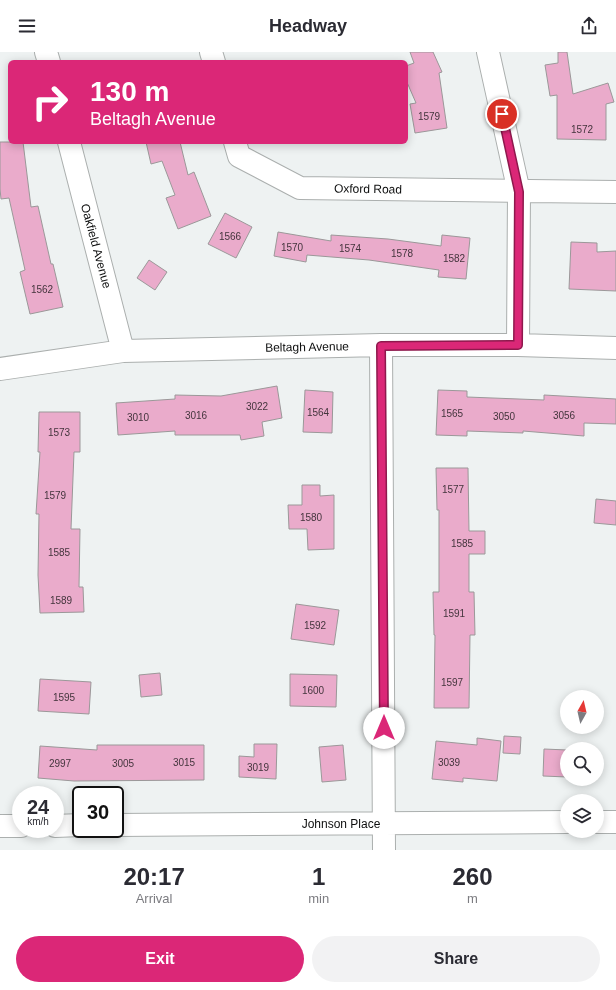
<!DOCTYPE html>
<style>
body{margin:0;font-family:Arial,sans-serif;background:#f2f2f3;color:#2b2b33;height:100vh;display:flex;flex-direction:column;font-size:15px;white-space:nowrap}
*{box-sizing:border-box;margin:0}
p{font-size:13px;color:#7c7c81}
.icon{flex:none;width:22px;height:22px;fill:none;stroke:currentColor;stroke-width:2;stroke-linecap:round;stroke-linejoin:round}
.map{position:relative;height:798px;overflow:hidden}
.details{display:flex;flex-direction:column;background:#fff;flex:1}
.details>*{flex:none}
.top-card{position:absolute;left:8px;top:8px;width:400px;height:84px;border-radius:6px;box-shadow:0 2px 10px #0003;background:#db2777;color:#fff;overflow:hidden}
.needle{width:26px;rotate:8deg}
.tools{position:absolute;left:560px;top:638px;display:grid;gap:8px}
.tools a{display:grid;place-items:center;width:44px;height:44px;border-radius:50%;background:#fff;box-shadow:0 2px 10px #0003;font-size:20px}
.speed{position:absolute;left:12px;top:734px;display:flex;gap:8px;font-size:20px;font-weight:700;text-align:center}
.speed>*{display:grid;place-content:center;width:52px;height:52px;border-radius:50%;background:#fff;box-shadow:0 2px 10px #0003;line-height:1}
.speed small{font-size:10px;font-weight:400}
.speed .limit{border:2px solid #111;border-radius:6px;background:#fff;color:#111}
.pin{position:absolute;display:grid;place-items:center;width:34px;height:34px;color:#fff;margin:-17px;border:2px solid #fff;border-radius:50%;box-shadow:0 1px 4px #0007}
.me{position:absolute;width:44px;margin:-22px;rotate:0deg;stroke-linejoin:round;filter:drop-shadow(0 0 3px #0008)}
.turn{display:flex;align-items:center;gap:14px;height:84px;padding:0 16px;font-size:18px}
.turn .icon{width:52px;height:52px;stroke-width:2.5}
.turn b{display:block;font-size:28px;line-height:34px}
.eta{display:flex;justify-content:space-evenly;align-items:center;height:68px;text-align:center}
.eta b{font-size:24px;font-weight:700;line-height:28px}
.action{display:flex;gap:8px;margin-top:auto;padding:8px 16px}
.action a{flex:1;height:46px;border-radius:24px;background:#db2777;color:#fff;font-size:16px;font-weight:700;line-height:46px;text-align:center}
.action a+a{background:#f2f2f3;color:#2b2b33}
header{display:flex;justify-content:space-between;align-items:center;height:52px;padding:0 16px;background:#fff;font-size:18px;font-weight:700}
.map>svg:first-child{display:block}
.building{fill:#eaabcb;stroke:#9b9899}
.lines{fill:none;stroke-linecap:round;stroke-linejoin:round}
.minor-casing{stroke:#abafae;stroke-width:24}
.minor{stroke:#fff;stroke-width:22}
.route-casing{stroke:#8e194d;stroke-width:10}
.route{stroke:#db2777;stroke-width:7}
.labels{text-anchor:middle;stroke-width:3;stroke-linejoin:round;paint-order:stroke}
.number-label{font-size:10px;fill:#44353d}
.street-label{font-size:12px;fill:#0d0e0e;stroke:#fff}
</style>
<header><svg class="icon" aria-label="menu" viewBox="0 0 24 24"><path d="M4 6h16M4 12h16M4 18h16"/></svg>Headway<svg class="icon" aria-label="share" viewBox="0 0 24 24"><path d="M12 15V3M7 8l5-5 5 5M5 13v7h14v-7"/></svg></header>
<div class="map">
<svg width="616" height="798" viewBox="0 0 616 798">
<rect width="100%" height="100%" fill="#eef2f2"/>
<path class="building" d="M410,0H433L442,20L439,21L447,76L415,81L410,52L416,51L406,28V14L414,11Z
M558,0H567L573,42L608,31L614,50L606,52V88L557,87V43L550,44L545,13L558,11Z
M0,90H23L31,155L38,154L51,212H53L63,255L30,262L20,220L25,218L9,146L1,147L0,137Z
M146,90H180L188,123L194,120L211,164L178,177L166,146L175,143L162,109L151,112Z
M225,161L252,175L236,206L208,192Z
M278,180L331,189V183L388,187L441,194L442,183L470,186L466,227L438,225L439,218L369,208L307,203L306,210L274,204Z
M571,190L597,191V200L616,199V239L569,237Z
M149,208L167,220L155,238L137,226Z
M277,334L282,366L262,370L264,384L241,388L240,383H175V379L118,383L116,351L175,347V343L221,344Z
M305,338L333,340L332,381L303,380Z
M438,338L467,339V345L544,348V343L616,347V372L584,371V384L523,379V381L467,379V384L436,383Z
M39,360H80V400H74L71,477H80L79,535H83L84,560L40,561L38,523L39,462H36L40,400H38Z
M436,416H468L469,479H485V502H469V540H474L475,583H470L469,656H434L435,583H434L433,540H439V458H437Z
M302,433H320V444L334,443V497L308,498L307,477H289L288,453H302Z
M596,447L616,449V473L594,471Z
M296,552L339,558L334,593L291,587Z
M160,621L162,643L141,645L139,623Z
M290,622L337,623L336,655L290,654Z
M40,627L91,630L89,662L38,659Z
M504,684L521,685L520,702L503,701Z
M477,686L501,689L497,729L463,726V730L432,727L436,689L477,693Z
M254,692H277L276,727L239,725V704L254,705Z
M97,693H204V728L74,729L38,726L40,694L97,698Z
M343,693L346,728L322,730L319,695Z
M544,697L567,698V725L543,724Z"/>
<g class="lines">
<g class="minor-casing">
<path id="minor" d="M46,0L49,10
M211,0L214,10
M488,0L519,140L518,293
M69,90L123,299
M235,90L239,104L300,136L616,140
M381,293L384,798
M0,317L123,299L381,293H518L616,296
M597,770H616
M115,773L567,770
M0,774H21
M55,774L81,773"/>
</g>
<use href="#minor" class="minor"/>
</g>
<g class="lines">
<g class="route-casing">
<path id="route" d="M384,676L381,294L518,293L519,140L502,62"/>
</g>
<use href="#route" class="route"/>
</g>
<g class="labels">
<g class="number-label">
<text x="429" y="68">1579</text>
<text x="582" y="81">1572</text>
<text x="230" y="188">1566</text>
<text x="292" y="199">1570</text>
<text x="350" y="200">1574</text>
<text x="402" y="205">1578</text>
<text x="454" y="210">1582</text>
<text x="42" y="241">1562</text>
<text x="257" y="358">3022</text>
<text x="318" y="364">1564</text>
<text x="452" y="365">1565</text>
<text x="196" y="367">3016</text>
<text x="564" y="367">3056</text>
<text x="504" y="368">3050</text>
<text x="138" y="369">3010</text>
<text x="59" y="384">1573</text>
<text x="453" y="441">1577</text>
<text x="55" y="447">1579</text>
<text x="311" y="469">1580</text>
<text x="462" y="495">1585</text>
<text x="59" y="504">1585</text>
<text x="61" y="552">1589</text>
<text x="454" y="565">1591</text>
<text x="315" y="577">1592</text>
<text x="452" y="634">1597</text>
<text x="313" y="642">1600</text>
<text x="64" y="649">1595</text>
<text x="184" y="714">3015</text>
<text x="449" y="714">3039</text>
<text x="60" y="715">2997</text>
<text x="123" y="715">3005</text>
<text x="258" y="719">3019</text>
</g>
<g class="street-label">
<text transform="translate(368 137) rotate(1)" y="4">Oxford Road</text>
<text transform="translate(96 194) rotate(75)" y="4">Oakfield Avenue</text>
<text transform="translate(307 295) rotate(-1)" y="4">Beltagh Avenue</text>
<text x="341" y="776">Johnson Place</text>
</g>
</g>
</svg>
<div class="tools">
<a><svg class="needle" viewBox="-14 -14 28 28"><path d="M0-13l5 13h-10z" fill="#e53935"/><path d="M0 13l5-13h-10z" fill="#7c7c81"/></svg></a>
<a><svg class="icon" aria-label="search" viewBox="0 0 24 24"><circle cx="10" cy="10" r="6"/><path d="M15 15l6 6"/></svg></a>
<a><svg class="icon" aria-label="layers" viewBox="0 0 24 24"><path d="M12 4l9 5-9 5-9-5zM3 14l9 5 9-5"/></svg></a>
</div>
<div class="speed"><div>24<small>km/h</small></div><div class="limit">30</div></div>
<div class="pin" style="left:502px;top:62px;background:#d93025"><svg class="icon" aria-label="arrive" viewBox="0 0 24 24"><path d="M6 21V4h12l-3 4 3 4H6"/></svg></div>
<svg class="me" style="left:384px;top:676px" viewBox="-20 -20 40 40"><circle r="19" fill="#fff"/><path d="M0-13L10 11 0 6-10 11z" fill="#db2777"/></svg>
<div class="top-card">
<div class="turn"><svg class="icon" aria-label="right" viewBox="0 0 24 24"><path d="M7 20v-9h11M14 6l5 5-5 5"/></svg><div><b>130 m</b>Beltagh Avenue</div></div>
</div>
</div>
<section class="details">
<div class="eta">
<div><b>20:17</b><p>Arrival</p></div>
<div><b>1</b><p>min</p></div>
<div><b>260</b><p>m</p></div>
</div>
<div class="action"><a>Exit</a><a>Share</a></div>
</section>
